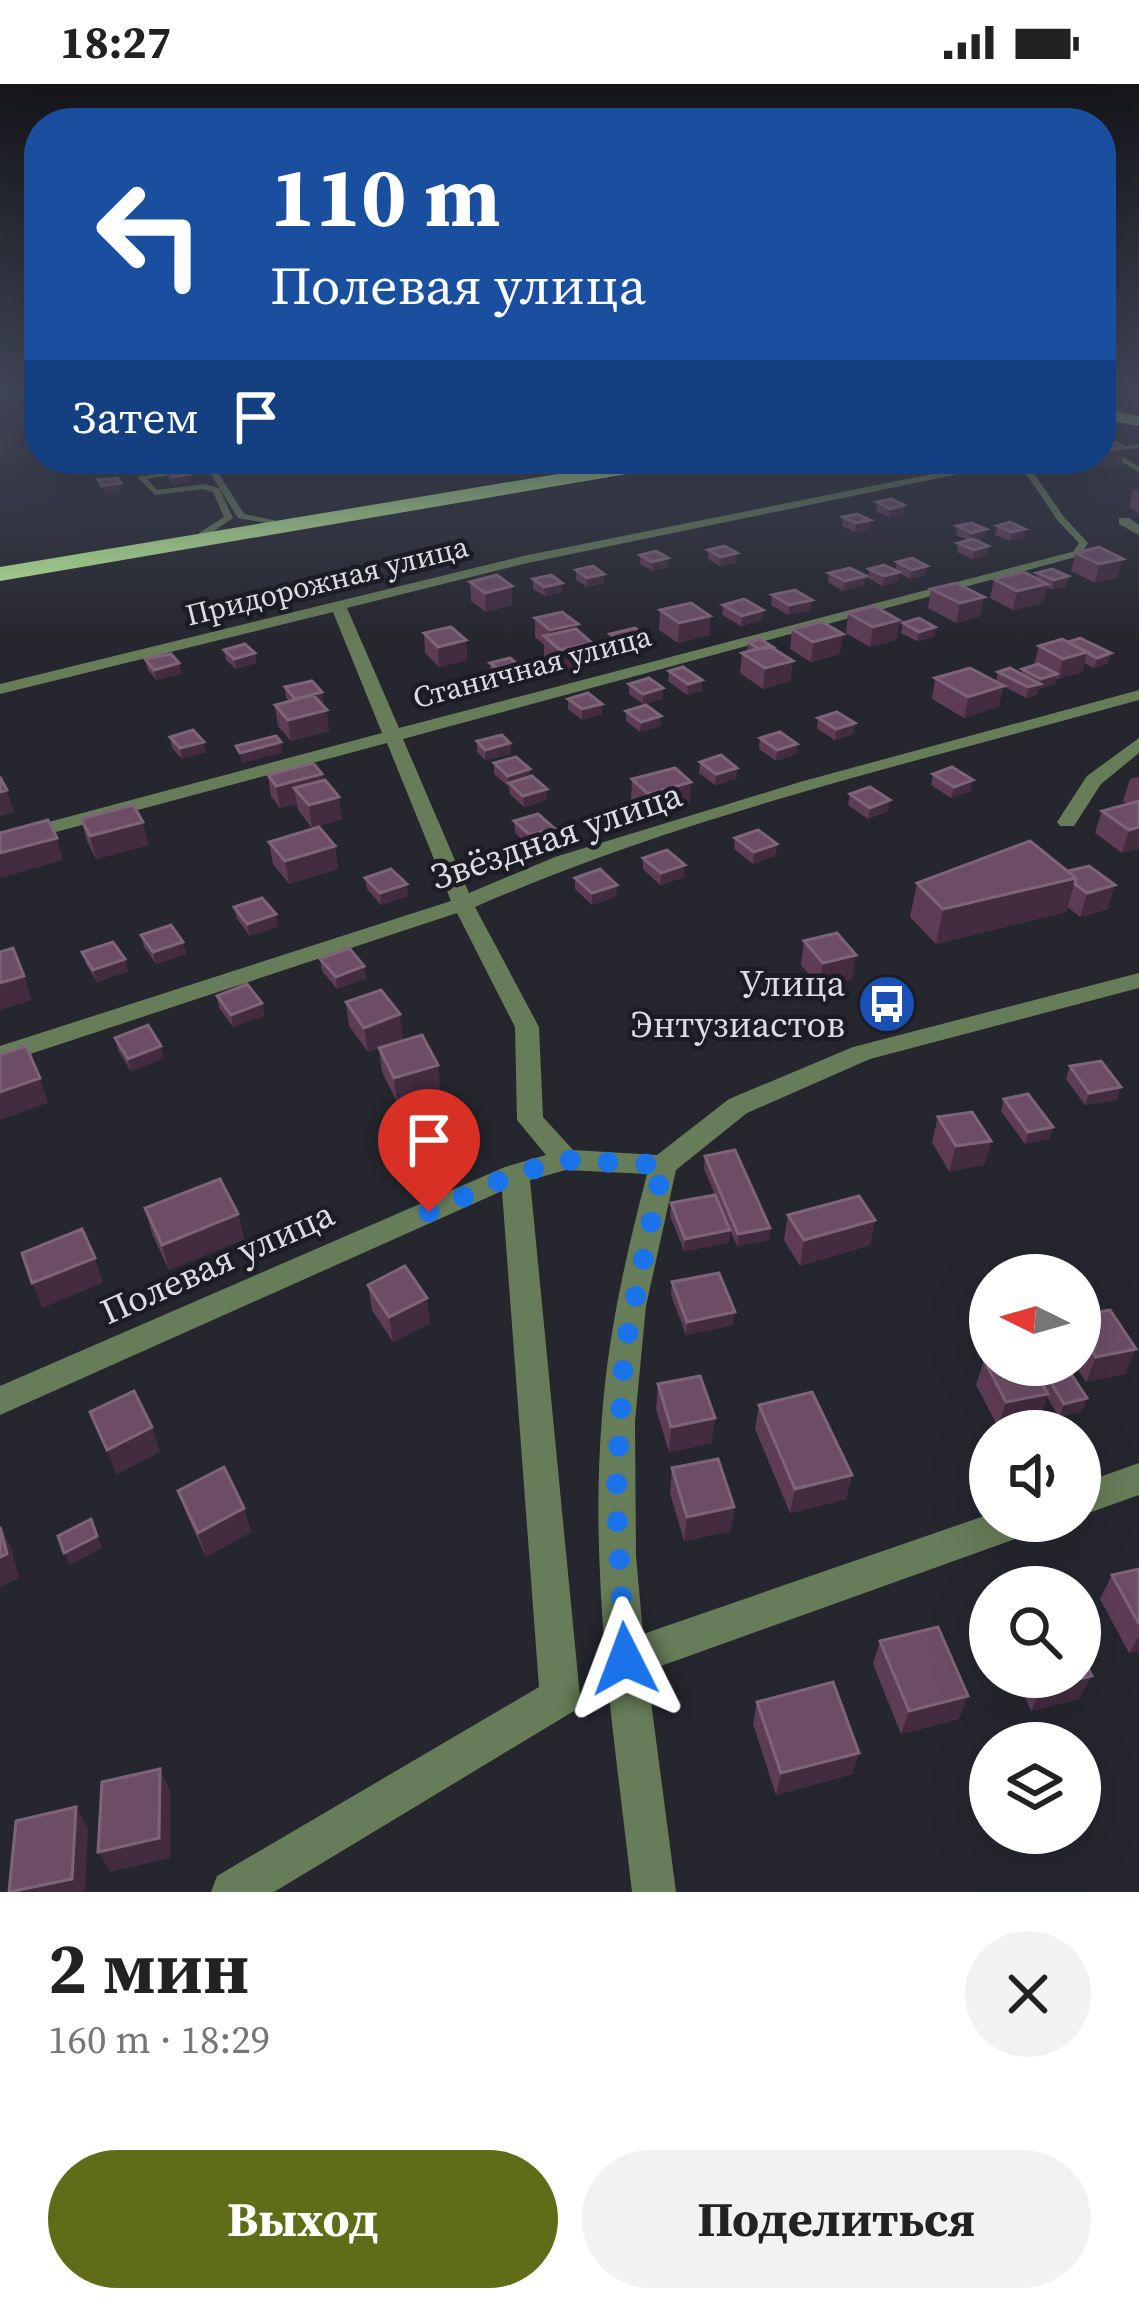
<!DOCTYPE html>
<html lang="ru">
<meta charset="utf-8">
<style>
body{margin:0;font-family:"Source Serif 4",serif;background:#f2f2f2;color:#222;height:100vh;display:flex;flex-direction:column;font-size:45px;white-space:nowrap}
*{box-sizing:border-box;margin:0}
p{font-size:39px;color:#767676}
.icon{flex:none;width:66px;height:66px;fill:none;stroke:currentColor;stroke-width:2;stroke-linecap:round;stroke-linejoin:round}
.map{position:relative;height:1808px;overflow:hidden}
.sheet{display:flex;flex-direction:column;background:#fff;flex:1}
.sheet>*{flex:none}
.hud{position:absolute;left:24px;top:24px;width:1092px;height:366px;border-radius:48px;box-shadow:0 12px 48px #0002;background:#1a4fa0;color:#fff;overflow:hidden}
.needle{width:78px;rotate:275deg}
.controls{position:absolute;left:969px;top:1170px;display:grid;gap:24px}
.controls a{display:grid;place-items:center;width:132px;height:132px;border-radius:50%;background:#fff;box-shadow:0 12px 48px #0002;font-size:60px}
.pin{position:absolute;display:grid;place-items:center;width:102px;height:102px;color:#fff;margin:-123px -51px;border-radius:50% 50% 50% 0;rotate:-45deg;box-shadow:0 0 12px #0007}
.pin .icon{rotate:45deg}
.me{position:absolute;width:132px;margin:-66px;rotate:357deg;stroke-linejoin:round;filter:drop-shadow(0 0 9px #0008)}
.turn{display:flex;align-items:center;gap:42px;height:252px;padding:0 48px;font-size:54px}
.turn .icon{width:156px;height:156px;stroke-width:2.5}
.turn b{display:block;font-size:84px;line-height:102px}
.then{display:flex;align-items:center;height:114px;padding:0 48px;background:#0003;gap:24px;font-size:45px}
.round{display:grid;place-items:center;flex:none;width:126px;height:126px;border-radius:63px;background:#f2f2f2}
.head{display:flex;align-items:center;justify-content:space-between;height:204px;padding:0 48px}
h1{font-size:72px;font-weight:700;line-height:90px}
.cta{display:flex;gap:24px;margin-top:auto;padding:24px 48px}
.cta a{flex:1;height:138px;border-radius:72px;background:#616c18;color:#fff;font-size:48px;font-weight:700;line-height:138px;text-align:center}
.cta a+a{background:#f2f2f2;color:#222}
.status{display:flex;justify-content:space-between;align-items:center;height:84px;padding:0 60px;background:#fff;direction:ltr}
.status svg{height:33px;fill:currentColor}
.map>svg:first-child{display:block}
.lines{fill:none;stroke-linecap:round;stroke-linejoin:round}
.lane{fill:#677c58;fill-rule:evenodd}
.street{fill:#677c58;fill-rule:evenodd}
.secondary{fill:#8bac73;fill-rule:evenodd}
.highway{fill:#c0f499;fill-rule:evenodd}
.wall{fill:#5f3c56}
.shaded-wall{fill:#432c40}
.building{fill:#6d4d66;stroke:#7e6479;stroke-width:3}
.route{stroke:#1a73e8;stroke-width:21;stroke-dasharray:0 37.8}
.labels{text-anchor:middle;stroke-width:9;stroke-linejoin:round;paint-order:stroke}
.far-street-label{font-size:30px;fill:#dcdce2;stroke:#1c1c25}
.street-label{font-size:36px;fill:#dcdce2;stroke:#1c1c25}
.poi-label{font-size:36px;fill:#dcdce2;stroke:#1c1c25;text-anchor:end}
</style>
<div class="status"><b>18:27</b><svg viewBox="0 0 49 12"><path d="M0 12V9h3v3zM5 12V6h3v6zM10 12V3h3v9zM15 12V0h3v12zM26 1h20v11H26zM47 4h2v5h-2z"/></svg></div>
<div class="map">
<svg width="1139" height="1808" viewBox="0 0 1139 1808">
<rect width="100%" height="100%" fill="#26262f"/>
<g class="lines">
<path class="lane" d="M1139,360V364L1114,367L1139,383V388L1102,366Z
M1016,375H1024L1064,433L1088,459L1081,470L1073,468L1079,459L1058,437Z
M195,383L216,385L244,430L282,438L278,441L238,434L210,389L195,387L147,395L157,406L204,400L219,404L233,434L205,453H199V449L224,433L213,408L203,405L155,411L137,393Z"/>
<path class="street" d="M1007,375L1027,376L523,480L347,524L399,644L1083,465V471L403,655L469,809L555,773L800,698L1139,606V616C917,678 687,730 475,823L539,943L543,1033L573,1066L657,1071L729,1015L853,963L1139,889V904L870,975L747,1029L676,1086L646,1222L635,1337L636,1472L643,1550L990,1430V1437H1037L1032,1449L647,1587L676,1808H632C614,1651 589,1492 602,1333C608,1250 626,1171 647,1090L566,1086L530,1096L580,1613L574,1627L274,1808H211L217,1792L539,1603L502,1107L0,1331V1302L505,1083L546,1071L517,1036L515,943L457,829L0,980V962L451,817L387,659L0,763V751L382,649L333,528L0,610V600L523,472Z
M1119,434H1129L1139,441V451L1119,440Z
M1139,654V669L1101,700L1074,742H1060L1057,738L1087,692Z
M1139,1379V1411L1080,1432V1400Z"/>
<path class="secondary" d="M1131,307H1139V311Z
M1101,321L1139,333V340L1101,328Z"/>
<path class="highway" d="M1101,325L1139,332V342L1101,335Z
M647,375H689L680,381L0,497V483Z"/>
</g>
<path class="wall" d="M1125,364L1121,381L1091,383L1081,377V375H1101Z
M163,382L190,390L191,398L174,401L165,390Z
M1139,405V430L1129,423L1133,406Z
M877,418L904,421L903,430L889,433L876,427Z
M843,433L870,436L869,445L855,448L842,442Z
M957,442L984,454L975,457L986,471L972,475L957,468L958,459L968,456L956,451Z
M997,442L1024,454L1010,457L995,451Z
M1099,463L1118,493L1095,499L1071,487L1076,469Z
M708,466L736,479L720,482L708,475Z
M640,471L668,474V483L652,487L640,480Z
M897,478L925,491L910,495L899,489L897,498L882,502L868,494L869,485L895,486Z
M576,486L604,499L587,503L576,496Z
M829,489L864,501L843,507L828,498Z
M1037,489L1068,492L1066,502L1052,506L1047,503L1043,519L1013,526L990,514L994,495L1036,494Z
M533,495L562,508L545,512L533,505Z
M470,498L512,502V521L486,528L471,517Z
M956,499L980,532L956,539L928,524L931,505Z
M772,511L811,526L788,531L771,521Z
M723,521L762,536L741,542L722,531Z
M660,526L710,532L709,551L678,559L659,546Z
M848,529L899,536L896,556L870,563L846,549Z
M535,534L578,546L592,579L560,586L544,572V561L535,553Z
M903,539L935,543L934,553L917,557L901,549Z
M792,545L840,570L811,578L790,565Z
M424,549L466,556L467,576L439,583L425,569Z
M610,550L650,565L625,571L609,560Z
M1062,555L1108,579L1094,584L1084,579L1082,588L1058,595L1056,594L1055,600L1038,605L1037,610L1026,614L1003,602L999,622L964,634L932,615L935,594L996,598L998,588L1021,590L1022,585L1034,581L1039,562Z
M748,558L773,564L793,577L790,597L763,605L740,589L742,569L747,567Z
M224,566L255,569L256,579L236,585L226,576Z
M145,575L179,579L181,590L156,596L148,586Z
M490,579L522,594L502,599L490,589Z
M669,587L702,607L687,611L668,597Z
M629,600L663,615L643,620L629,610Z
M285,603L324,619L320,620L329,647L291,657L278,642L275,621L289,617L286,614Z
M568,615L602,630L582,636L568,625Z
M626,627L661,632V642L640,648L626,637Z
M818,634L855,639L853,650L835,656L817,645Z
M170,653L206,668L182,675L172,664Z
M760,654L797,660L796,670L776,677L759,665Z
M477,657L510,659L511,670L485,676L477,668Z
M700,678L737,684L736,695L715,701L699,689Z
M494,679L531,692L547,705V716L524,723L510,710L509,703L494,690Z
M933,690L971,707L951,714L931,701Z
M268,691L322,696L342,735L312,744L298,726L297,720L280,724L271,712Z
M1139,693V764L1122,769L1095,749L1102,727L1127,720L1123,717L1130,695Z
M632,695L690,720L647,732L631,717Z
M850,710L888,727L868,735L848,721Z
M81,735L149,761L96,775L87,757Z
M514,737L554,744V755L530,763L515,749Z
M735,754L777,760L775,772L753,780L734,765Z
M1030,757L1108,825L1080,833L1068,823L1066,828L936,860L910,833L917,799Z
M269,758L335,762L338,785L289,800L273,780Z
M643,774L684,793L660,801L643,785Z
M365,794L408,812L381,821L367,805Z
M575,794L617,801L616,812L592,821L575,805Z
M234,823L278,842L250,852L237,835Z
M141,851L183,858L186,870L156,880L144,863Z
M804,857L852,895L819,903L801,881Z
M82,868L125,875L128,887L97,898L86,880Z
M320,875L364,882L366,894L337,905L322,887Z
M217,912L262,919L264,932L233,943L219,924Z
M346,918L403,955L383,962L440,1006L397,1018L382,988L379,964L368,968L349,942Z
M115,954L164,974L131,987L118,966Z
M1070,982L1117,1016L1085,1021L1066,995Z
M1004,1015L1053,1043L1049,1055L1025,1060L1001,1027Z
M938,1033L991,1057L984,1081L949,1087L932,1058Z
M705,1072L769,1156L737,1162L730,1146L728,1159L684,1167L670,1132L671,1119L715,1111L704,1085Z
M145,1124L238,1130L244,1155L169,1186L152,1150Z
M788,1131L875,1136L870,1161L800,1182L784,1156Z
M672,1198L733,1241L686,1251L671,1211Z
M368,1201L430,1239L393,1258L372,1226Z
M1080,1232L1125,1290L1086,1298L1075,1281H1080Z
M984,1276L990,1281H1065L1087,1314L1082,1327L1059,1333L1047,1313L1039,1335L998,1343L976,1301Z
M658,1300L712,1359L669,1368L656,1325Z
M759,1321L852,1391L846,1415L790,1429L755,1345Z
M672,1384L734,1423L731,1447L684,1457L670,1409Z
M178,1407L244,1424L251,1448L206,1473L187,1431Z
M1139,1485V1567L1129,1569L1100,1515L1112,1491Z
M880,1557L959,1635L901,1650L873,1580Z
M1016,1593H1080L1079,1615L1031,1627Z
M757,1618L859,1669L852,1690L776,1711L753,1640Z"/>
<path class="shaded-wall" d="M1125,364L1121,381L1091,383L1093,375H1101V366Z
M190,390L191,398L174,401L173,393Z
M121,399L122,408L104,410L102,402Z
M904,421L903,430L889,433L890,425Z
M870,436L869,445L855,448L856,439Z
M986,445L984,454L971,458L972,449Z
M1025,445L1024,454L1010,457L1012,448Z
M988,462L986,471L972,475L974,466Z
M737,469L736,479L720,482L721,473Z
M668,474V483L652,487V478Z
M1123,475L1118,493L1095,499L1099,480Z
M927,482L925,491L910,495L912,486Z
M899,488L897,498L882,502L884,492Z
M604,490V499L587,503V494Z
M866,492L864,501L843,507L845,497Z
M1068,492L1066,502L1052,506L1054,496Z
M562,499V508L545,512L544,503Z
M1047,500L1043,519L1013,526L1017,507Z
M512,502V521L486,528L485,509Z
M984,513L980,532L956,539L960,519Z
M812,516L811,526L788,531L789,521Z
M763,526L762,536L741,542L742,532Z
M710,532L709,551L678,559L679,539Z
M899,536L896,556L870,563L873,543Z
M578,540L577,560L550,558V546Z
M935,543L934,553L917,557L919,548Z
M843,550L840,570L811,578L813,558Z
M650,555V565L625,571V561Z
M466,556L467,576L439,583L438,563Z
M592,559V579L560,586V566Z
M1087,568L1082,588L1058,595L1063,575Z
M255,569L256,579L236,585L234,575Z
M1111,569L1108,579L1094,584L1097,574Z
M793,577L790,597L763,605L765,584Z
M179,579L181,590L156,596L154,586Z
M522,584V594L502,599V589Z
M1057,590L1055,600L1038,605L1041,595Z
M702,596V607L687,611L688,600Z
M1040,600L1037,610L1026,614L1028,603Z
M1004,602L999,622L964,634L968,613Z
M663,604V615L643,620V610Z
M322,608L324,619L296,626L295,615Z
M602,620V630L582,636V625Z
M327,626L329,647L291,657L288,636Z
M661,632V642L640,648L641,638Z
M855,639L853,650L835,656L836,645Z
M204,658L206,668L182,675L180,664Z
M281,658L282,669L242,679L240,669Z
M510,659L511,670L485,676V666Z
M797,660L796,670L776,677L777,666Z
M737,684L736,695L715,701L716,690Z
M530,685L531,696L509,699L508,703V692Z
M322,690L325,712L294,704L297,720L280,724L276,702Z
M973,696L971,707L951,714L954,703Z
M691,698L690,720L647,732L648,710Z
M547,705V716L524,723L523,712Z
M7,706L14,728L0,732V708Z
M339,713L342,735L312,744L309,721Z
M890,716L888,727L868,735L870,724Z
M143,738L149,761L96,775L90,752Z
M1139,743V764L1122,769L1129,746Z
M554,744V755L530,763V751Z
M57,754L63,776L0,794V769Z
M777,760L775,772L753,780L754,768Z
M335,762L338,785L289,800L285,777Z
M685,781L684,793L660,801L661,789Z
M1076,794L1066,828L936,860L943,825Z
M407,800L408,812L381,821L380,809Z
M617,801L616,812L592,821V809Z
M1115,801L1108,825L1080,833L1087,809Z
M276,830L278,842L250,852L247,840Z
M183,858L186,870L156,880L153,868Z
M856,871L852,895L819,903L823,879Z
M125,875L128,887L97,898L93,886Z
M364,882L366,894L337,905L336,893Z
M24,892L32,916L0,926V899Z
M262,919L264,932L233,943L231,931Z
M400,930L403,955L368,968L364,944Z
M161,962L164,974L131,987L128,975Z
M438,981L440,1006L397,1018L394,994Z
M40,994L48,1019L0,1036V1008Z
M1121,1003L1117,1016L1085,1021L1089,1009Z
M1053,1043L1049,1055L1025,1060L1028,1048Z
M991,1057L984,1081L949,1087L956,1062Z
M238,1130L244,1155L169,1186L162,1161Z
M875,1136L870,1161L800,1182L804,1156Z
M770,1144L769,1156L737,1162L738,1150Z
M730,1146L728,1159L684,1167L685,1155Z
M95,1174L103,1199L42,1224L32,1199Z
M427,1214L430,1239L393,1258L389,1233Z
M735,1228L733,1241L686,1251L687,1238Z
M1136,1265L1125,1290L1086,1298L1096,1273Z
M1048,1310L1039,1335L998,1343L1006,1318Z
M1087,1314L1082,1327L1059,1333L1064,1320Z
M715,1334L712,1359L669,1368L671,1343Z
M152,1343L160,1368L116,1391L107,1366Z
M852,1391L846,1415L790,1429L795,1405Z
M734,1423L731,1447L684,1457L687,1433Z
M244,1424L251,1448L206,1473L198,1449Z
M91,1435L102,1464L70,1481L64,1469Z
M0,1441L11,1463L19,1494L0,1503Z
M1139,1552V1567L1129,1569Z
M1092,1592L1079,1615L1031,1627L1042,1604Z
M968,1612L959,1635L901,1650L909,1627Z
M859,1669L852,1690L776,1711L781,1689Z
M160,1685L170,1706V1774L110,1788L98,1768Z
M76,1723L88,1744L85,1808H16Z"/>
<path class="building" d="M1115,358L1125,364L1101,366V359Z
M180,379L190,390L173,393L163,382Z
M117,394L121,399L102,402L98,396Z
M891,415L904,421L890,425L877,418Z
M857,430L870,436L856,439L843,433Z
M1010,438L1025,445L1012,448L997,442Z
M971,439L986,445L972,449L957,442Z
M973,455L988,462L974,466L958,459Z
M724,462L737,469L721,473L708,466Z
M1099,463L1123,475L1099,480L1076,469Z
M656,467L668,474L652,478L640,471Z
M912,474L927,482L912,486L897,478Z
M884,481L899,488L884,492L869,485Z
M593,482L604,490L587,494L576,486Z
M850,484L866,492L845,497L829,489Z
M1052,485L1068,492L1054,496L1037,489Z
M1024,488L1047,500L1017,507L994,495Z
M497,491L512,502L485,509L470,498Z
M551,491L562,499L544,503L533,495Z
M956,499L984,513L960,519L931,505Z
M795,506L812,516L789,521L772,511Z
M744,515L763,526L742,532L723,521Z
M691,519L710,532L679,539L660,526Z
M874,522L899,536L873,543L848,529Z
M562,528L578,540L550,546L535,534Z
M919,534L935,543L919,548L903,539Z
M822,538L843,550L813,558L792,545Z
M451,543L466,556L438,563L424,549Z
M635,544L650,555L625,561L610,550Z
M576,545L592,559L560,566L544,552Z
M1080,554L1111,569L1097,574L1068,558Z
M760,555L773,563L759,565L748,558Z
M1062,555L1087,568L1063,575L1039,562Z
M245,560L255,569L234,575L224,566Z
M769,562L793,577L765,584L742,569Z
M171,570L179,579L154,586L145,575Z
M510,574L522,584L502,589L490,579Z
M1038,580L1057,590L1041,595L1022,585Z
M683,583L702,596L688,600L669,587Z
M970,584L1004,602L968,613L935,594Z
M1010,584L1040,600L1028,603L998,588Z
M649,594L663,604L643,610L629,600Z
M312,597L322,608L295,615L285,603Z
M588,609L602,620L582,625L568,615Z
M313,611L327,626L288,636L275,621Z
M646,621L661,632L641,638L626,627Z
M837,628L855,639L836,645L818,634Z
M193,646L204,658L180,664L170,653Z
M780,648L797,660L777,666L760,654Z
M502,651L510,659L485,666L477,657Z
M276,652L281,658L240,669L236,662Z
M721,671L737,684L716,690L700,678Z
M516,673L530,685L508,692L494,679Z
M313,679L322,690L276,702L268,691Z
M952,683L973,696L954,703L933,690Z
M675,684L691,698L648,710L632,695Z
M532,692L547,705L523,712L509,699Z
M0,693L7,706L0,708Z
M325,696L339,713L309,721L294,704Z
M870,703L890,716L870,724L850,710Z
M1139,717V743L1129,746L1102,727Z
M133,721L143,738L90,752L81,735Z
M538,730L554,744L530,751L514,737Z
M48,736L57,754L0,769V749Z
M319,743L335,762L285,777L269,758Z
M758,746L777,760L754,768L735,754Z
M1030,757L1076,794L943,825L917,799Z
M667,766L685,781L661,789L643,774Z
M1089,782L1115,801L1087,809L1075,800L1076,794L1068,787Z
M391,785L407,800L380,809L365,794Z
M600,785L617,801L592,809L575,794Z
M262,814L276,830L247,840L234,823Z
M171,841L183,858L153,868L141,851Z
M837,849L856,871L823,879L804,857Z
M113,858L125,875L93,886L82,868Z
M13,864L24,892L0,899V868Z
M349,864L364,882L336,893L320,875Z
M247,900L262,919L231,931L217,912Z
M381,906L400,930L364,944L346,918Z
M148,941L161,962L128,975L115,954Z
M422,951L438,981L394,994L379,964Z
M26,962L40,994L0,1008V971Z
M1101,977L1121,1003L1089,1009L1070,982Z
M1028,1010L1053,1043L1028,1048L1004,1015Z
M972,1028L991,1057L956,1062L938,1033Z
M735,1066L770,1144L738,1150L705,1072Z
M220,1095L238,1130L162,1161L145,1124Z
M715,1111L730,1146L685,1155L671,1119Z
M859,1112L875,1136L804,1156L788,1131Z
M82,1145L95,1174L32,1199L22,1169Z
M405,1182L427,1214L389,1233L368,1201Z
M719,1189L735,1228L687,1238L672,1198Z
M1110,1226L1136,1265L1096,1273L1080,1248V1232Z
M990,1275V1281H1032L1048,1310L1006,1318L984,1276Z
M1040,1281H1065L1087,1314L1064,1320Z
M700,1292L715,1334L671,1343L658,1300Z
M134,1307L152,1343L107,1366L90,1328Z
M812,1308L852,1391L795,1405L759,1321Z
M718,1375L734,1423L687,1433L672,1384Z
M224,1383L244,1424L198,1449L178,1407Z
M91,1435L97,1452L64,1469L58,1452Z
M0,1443L7,1470L0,1473Z
M1139,1485V1540L1112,1491Z
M938,1543L968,1612L909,1627L880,1557Z
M1080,1569L1092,1592L1042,1604L1037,1593H1080Z
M833,1598L859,1669L781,1689L757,1618Z
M160,1685L159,1754L98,1768L102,1698Z
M76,1723L72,1795L9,1808L16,1737Z"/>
<linearGradient id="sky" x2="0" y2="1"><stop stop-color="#15151a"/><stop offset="0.55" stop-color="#414758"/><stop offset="1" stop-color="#414758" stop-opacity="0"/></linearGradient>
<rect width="1139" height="560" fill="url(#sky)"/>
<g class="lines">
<path class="route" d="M429,1128L515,1090L566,1076L663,1081L624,1268L616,1412L625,1575"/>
</g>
<defs>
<g id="bus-disc" transform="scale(3)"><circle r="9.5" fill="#1a4fb4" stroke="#1c1c25"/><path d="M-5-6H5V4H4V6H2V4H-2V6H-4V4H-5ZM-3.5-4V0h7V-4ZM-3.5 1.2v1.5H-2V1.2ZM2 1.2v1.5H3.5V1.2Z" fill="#fff"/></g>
</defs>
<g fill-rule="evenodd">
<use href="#bus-disc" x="887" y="920"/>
</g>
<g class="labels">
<g class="far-street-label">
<text transform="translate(327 497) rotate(-14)" y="10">Придорожная улица</text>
<text transform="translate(532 583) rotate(-15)" y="10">Станичная улица</text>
</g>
<g class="street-label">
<text transform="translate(556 751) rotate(-19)" y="13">Звёздная улица</text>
<text transform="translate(217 1178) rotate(-24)" y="13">Полевая улица</text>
</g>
<g class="poi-label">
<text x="845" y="912">Улица<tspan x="845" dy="41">Энтузиастов</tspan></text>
</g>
</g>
</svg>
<div class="controls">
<a><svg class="needle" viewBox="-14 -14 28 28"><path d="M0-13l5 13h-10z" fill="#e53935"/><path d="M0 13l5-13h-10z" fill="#767676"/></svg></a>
<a><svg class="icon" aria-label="sound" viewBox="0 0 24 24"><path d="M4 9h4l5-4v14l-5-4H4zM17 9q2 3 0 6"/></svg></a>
<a><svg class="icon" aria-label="search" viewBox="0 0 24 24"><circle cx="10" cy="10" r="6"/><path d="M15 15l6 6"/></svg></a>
<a><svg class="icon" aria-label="layers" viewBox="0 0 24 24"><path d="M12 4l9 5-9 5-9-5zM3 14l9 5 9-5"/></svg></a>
</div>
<div class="pin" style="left:429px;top:1128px;background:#d93025"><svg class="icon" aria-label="arrive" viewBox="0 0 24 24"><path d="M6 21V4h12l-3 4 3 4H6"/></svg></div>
<svg class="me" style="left:625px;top:1575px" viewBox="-20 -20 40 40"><path d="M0-17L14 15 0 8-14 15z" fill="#1a73e8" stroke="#fff" stroke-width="4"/></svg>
<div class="hud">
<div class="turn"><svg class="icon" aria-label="left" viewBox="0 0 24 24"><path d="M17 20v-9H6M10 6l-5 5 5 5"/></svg><div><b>110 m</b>Полевая улица</div></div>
<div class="then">Затем<svg class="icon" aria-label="arrive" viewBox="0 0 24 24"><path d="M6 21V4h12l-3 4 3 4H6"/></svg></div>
</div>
</div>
<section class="sheet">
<div class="head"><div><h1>2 мин</h1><p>160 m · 18:29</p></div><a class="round"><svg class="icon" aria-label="close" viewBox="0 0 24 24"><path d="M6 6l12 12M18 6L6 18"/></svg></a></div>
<div class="cta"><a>Выход</a><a>Поделиться</a></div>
</section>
